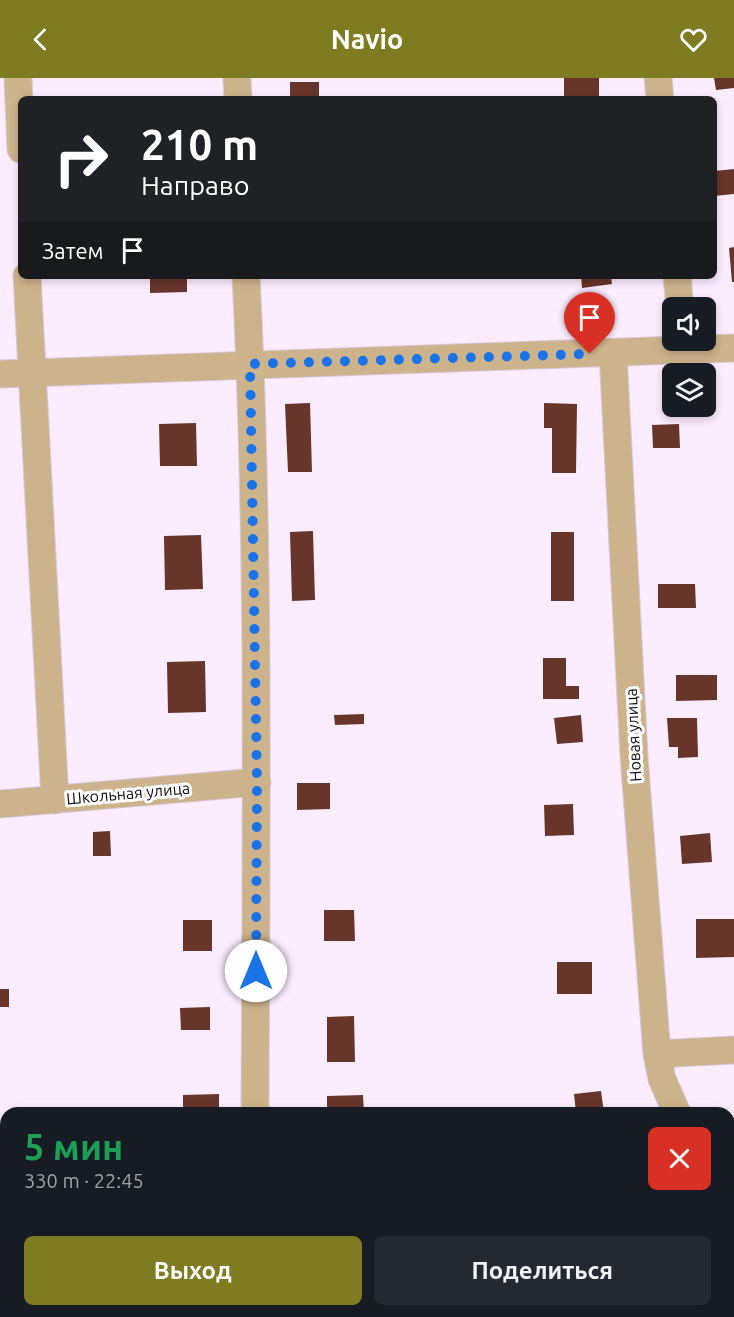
<!DOCTYPE html>
<html lang="ru">
<meta charset="utf-8">
<style>
body{margin:0;font-family:Ubuntu,sans-serif;background:#242831;color:#f1f3f6;height:100vh;display:flex;flex-direction:column;font-size:22px;white-space:nowrap}
*{box-sizing:border-box;margin:0}
p{font-size:20px;color:#9ea1a6}
.icon{flex:none;width:33px;height:33px;fill:none;stroke:currentColor;stroke-width:2;stroke-linecap:round;stroke-linejoin:round}
.map{position:relative;flex:1;overflow:hidden}
.panel{position:absolute;left:0px;top:1029px;width:735px;height:210px;display:flex;flex-direction:column;background:#171b24;border-radius:18px 18px 0 0;box-shadow:0 3px 9px #0003}
.panel>*{flex:none}
.top-card{position:absolute;left:18px;top:18px;width:699px;height:183px;border-radius:9px;box-shadow:0 3px 9px #0003;background:#202124;color:#fff;overflow:hidden}
.controls{position:absolute;left:662px;top:219px;display:grid;gap:12px}
.controls a{display:grid;place-items:center;width:54px;height:54px;border-radius:9px;background:#171b24;box-shadow:0 3px 9px #0003;font-size:30px}
.pin{position:absolute;display:grid;place-items:center;width:51px;height:51px;color:#fff;margin:-62px -26px;border-radius:50% 50% 50% 0;rotate:-45deg;box-shadow:0 0 6px #0007}
.pin .icon{rotate:45deg}
.me{position:absolute;width:66px;margin:-33px;rotate:0deg;stroke-linejoin:round;filter:drop-shadow(0 0 4px #0008)}
.turn{display:flex;align-items:center;gap:21px;height:126px;padding:0 24px;font-size:27px}
.turn .icon{width:78px;height:78px;stroke-width:2.5}
.turn b{display:block;font-size:42px;line-height:51px}
.then{display:flex;align-items:center;height:57px;padding:0 24px;background:#0003;gap:12px;font-size:22px}
.round{display:grid;place-items:center;flex:none;width:63px;height:63px;border-radius:9px;background:#242831}
.head{display:flex;align-items:center;justify-content:space-between;height:102px;padding:0 24px}
h1{font-size:36px;font-weight:600;line-height:45px;color:#1e9e55}
.primary-button{display:flex;gap:12px;margin-top:auto;padding:12px 24px}
.primary-button a{flex:1;height:69px;border-radius:9px;background:#7f7b21;color:#fff;font-size:24px;font-weight:600;line-height:69px;text-align:center}
.primary-button a+a{background:#242831;color:#f1f3f6}
header{display:flex;justify-content:space-between;align-items:center;height:78px;padding:0 24px;background:#7f7b21;color:#fff;font-size:27px;font-weight:600}
.map>svg:first-child{display:block}
.lines{fill:none;stroke-linecap:round;stroke-linejoin:round}
.stream{stroke:#77bdcf;stroke-width:6}
.building{fill:#68352b}
.minor-casing{stroke:#d7c8da;stroke-width:29}
.path{stroke:#a396a5;stroke-width:4;stroke-dasharray:4.5 4.5;stroke-linecap:butt}
.minor{stroke:#cdb38b;stroke-width:27}
.route{stroke:#1a73e8;stroke-width:10;stroke-dasharray:0 18}
.labels{text-anchor:middle;stroke-width:6;stroke-linejoin:round;paint-order:stroke}
.street-label{font-size:16px;fill:#130b15;stroke:#fff}
</style>
<header><svg class="icon" aria-label="back" viewBox="0 0 24 24"><path d="M15 5l-7 7 7 7"/></svg>Navio<svg class="icon" aria-label="heart" viewBox="0 0 24 24"><path d="M12 20l-8-8c-3-5 5-10 8-4 3-6 11-1 8 4z"/></svg></header>
<div class="map">
<svg width="734" height="1239" viewBox="0 0 734 1239">
<rect width="100%" height="100%" fill="#fcecff"/>
<g class="lines">
<path class="stream" d="M0,1070L6,1074
M729,1188L734,1185
M638,1233H665"/>
</g>
<path class="building" d="M564,0H599V21H564Z
M714,0H734V10L716,12Z
M290,4H319V21H290Z
M734,91V116L714,118V93Z
M734,169V204H732L729,170Z
M150,198H187V214L150,215Z
M581,198H611L612,206L582,210Z
M310,325L312,394H288L285,326Z
M544,325L577,326L576,395H552V350H544Z
M196,345L197,388H160L159,346Z
M679,346L680,370H653L652,347Z
M313,453L315,522L292,523L290,454Z
M551,454H574V523H551Z
M201,457L203,511L165,512L164,458Z
M658,506H695L696,530H658Z
M543,580H566V608H579V621H543Z
M205,583L206,634L168,635L167,584Z
M676,597H717V622L676,623Z
M364,636V646L335,647L334,637Z
M581,637L583,664L557,666L554,640Z
M667,640H697L698,679L678,680V669H669Z
M297,705H330V731L297,732Z
M573,726L574,757L545,758L544,727Z
M110,753L111,778H93V754Z
M710,755L712,784L682,786L680,758Z
M324,832H354L355,863H324Z
M696,841H734V879L696,880Z
M183,842H212V873H183Z
M557,884H592V916H557Z
M0,911H9V929H0Z
M210,929V952H181L180,930Z
M354,938L355,984H327V939Z
M601,1013L604,1035H576L574,1016Z
M219,1016V1035H183V1017Z
M363,1017L364,1035H327V1018Z"/>
<g class="lines">
<g class="minor-casing">
<path id="minor" d="M18,0L21,71
M237,0L238,21
M658,0L660,21
M27,198L55,722
M246,198C260,477 256,756 255,1035
M677,198L680,230
M613,275L634,678L657,976L662,1001L677,1035
M0,296L734,270
M0,726L257,704
M657,976L734,972
M729,1125L734,1134"/>
</g>
<path class="path" d="M732,1239L734,1238"/>
<use href="#minor" class="minor"/>
</g>
<g class="lines">
<path class="route" d="M256,893L257,704L250,286L590,276"/>
</g>
<g class="labels">
<g class="street-label">
<text transform="translate(633 657) rotate(-93)" y="6">Новая улица</text>
<text transform="translate(128 715) rotate(-5)" y="6">Школьная улица</text>
</g>
</g>
</svg>
<div class="controls">
<a><svg class="icon" aria-label="sound" viewBox="0 0 24 24"><path d="M4 9h4l5-4v14l-5-4H4zM17 9q2 3 0 6"/></svg></a>
<a><svg class="icon" aria-label="layers" viewBox="0 0 24 24"><path d="M12 4l9 5-9 5-9-5zM3 14l9 5 9-5"/></svg></a>
</div>
<div class="pin" style="left:590px;top:276px;background:#d93025"><svg class="icon" aria-label="arrive" viewBox="0 0 24 24"><path d="M6 21V4h12l-3 4 3 4H6"/></svg></div>
<svg class="me" style="left:256px;top:893px" viewBox="-20 -20 40 40"><circle r="19" fill="#fff"/><path d="M0-13L10 11 0 6-10 11z" fill="#1a73e8"/></svg>
<div class="top-card">
<div class="turn"><svg class="icon" aria-label="right" viewBox="0 0 24 24"><path d="M7 20v-9h11M14 6l5 5-5 5"/></svg><div><b>210 m</b>Направо</div></div>
<div class="then">Затем<svg class="icon" aria-label="arrive" viewBox="0 0 24 24"><path d="M6 21V4h12l-3 4 3 4H6"/></svg></div>
</div>
<section class="panel">
<div class="head"><div><h1>5 мин</h1><p>330 m · 22:45</p></div><a class="round" style="background:#d93025;color:#fff"><svg class="icon" aria-label="close" viewBox="0 0 24 24"><path d="M6 6l12 12M18 6L6 18"/></svg></a></div>
<div class="primary-button"><a>Выход</a><a>Поделиться</a></div>
</section>
</div>
